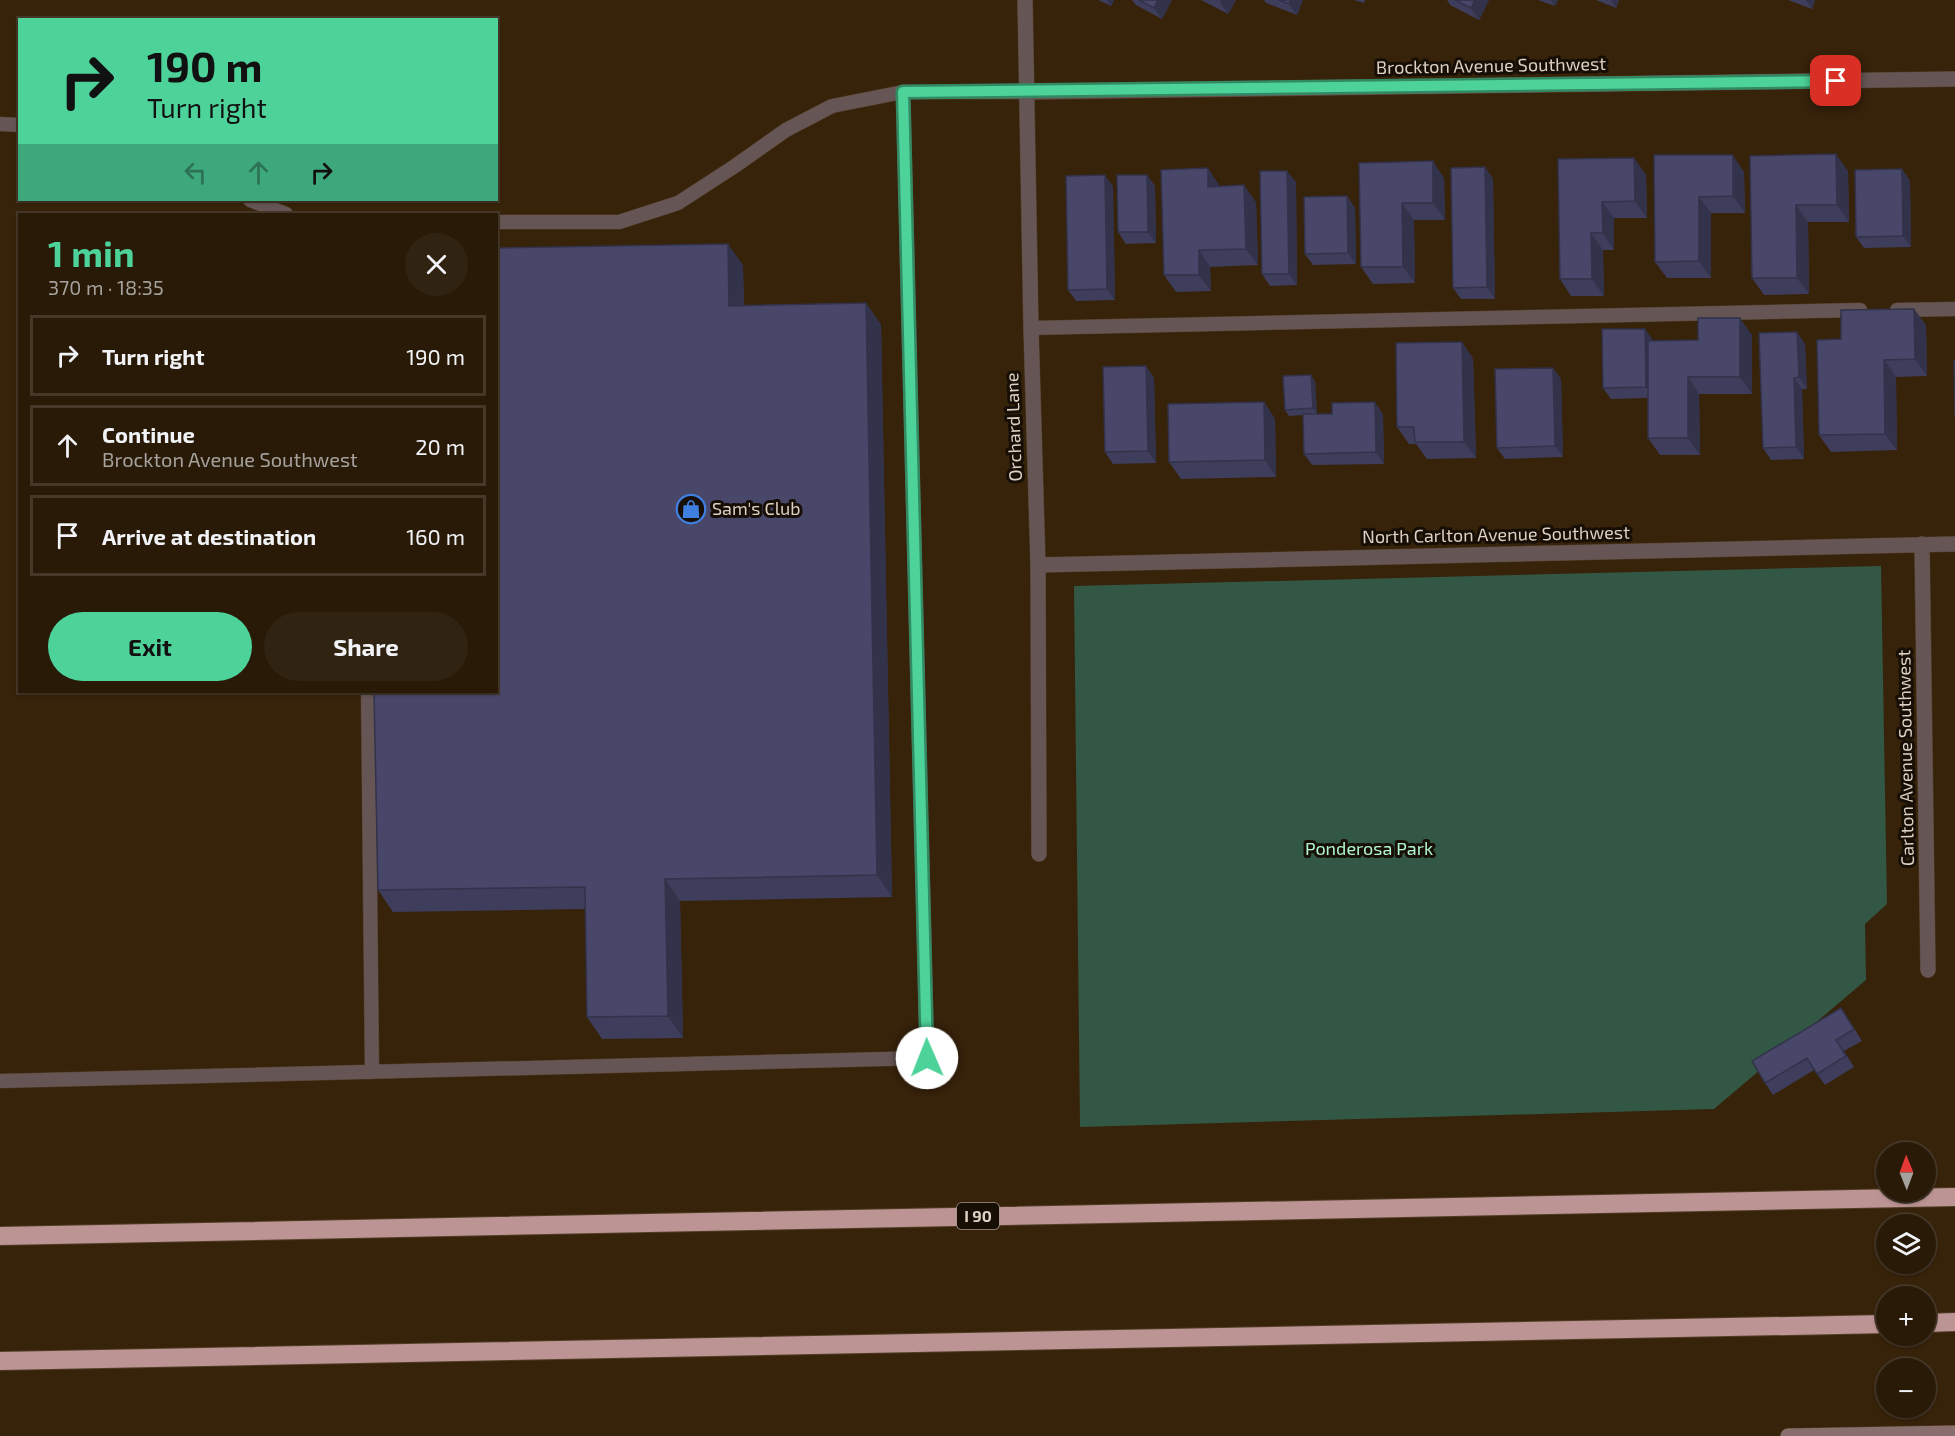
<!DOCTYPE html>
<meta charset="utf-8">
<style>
body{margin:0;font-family:"Exo 2",sans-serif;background:#312312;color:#f1f3f6;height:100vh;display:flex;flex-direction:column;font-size:22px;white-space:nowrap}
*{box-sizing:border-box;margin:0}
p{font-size:20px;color:#a5a19c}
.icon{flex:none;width:33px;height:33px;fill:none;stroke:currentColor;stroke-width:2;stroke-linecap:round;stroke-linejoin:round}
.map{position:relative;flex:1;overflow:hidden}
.sheet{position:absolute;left:18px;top:213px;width:480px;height:480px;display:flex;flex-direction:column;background:#291a08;border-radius:0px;box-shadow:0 2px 4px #0004,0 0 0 2px #453829}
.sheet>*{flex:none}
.hud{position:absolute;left:18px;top:18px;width:480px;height:183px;border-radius:0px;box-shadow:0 2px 4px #0004,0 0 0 2px #453829;background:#4dd39a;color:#111;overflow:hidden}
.needle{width:39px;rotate:359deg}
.buttons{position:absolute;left:1876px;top:1142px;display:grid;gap:12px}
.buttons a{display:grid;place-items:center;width:60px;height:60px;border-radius:50%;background:#291a08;box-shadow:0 2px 4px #0004,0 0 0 2px #453829;font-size:30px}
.pin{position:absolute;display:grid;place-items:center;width:51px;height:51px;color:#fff;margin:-26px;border-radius:12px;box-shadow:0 3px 9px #0006}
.me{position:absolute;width:66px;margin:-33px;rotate:359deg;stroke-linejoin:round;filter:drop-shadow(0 0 4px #0008)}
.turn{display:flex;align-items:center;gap:21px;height:126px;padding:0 30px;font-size:27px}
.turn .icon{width:78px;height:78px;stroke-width:2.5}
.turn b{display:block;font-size:42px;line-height:51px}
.lanes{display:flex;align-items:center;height:57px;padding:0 30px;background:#0003;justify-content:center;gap:30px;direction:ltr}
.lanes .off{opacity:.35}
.round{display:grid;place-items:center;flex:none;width:63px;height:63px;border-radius:32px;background:#312312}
.summary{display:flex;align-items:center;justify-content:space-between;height:102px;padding:0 30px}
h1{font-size:36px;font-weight:700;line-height:45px;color:#4dd39a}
.action{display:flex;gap:12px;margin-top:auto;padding:12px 30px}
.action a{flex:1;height:69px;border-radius:36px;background:#4dd39a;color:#111;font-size:24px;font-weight:700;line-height:69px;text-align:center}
.action a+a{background:#312312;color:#f1f3f6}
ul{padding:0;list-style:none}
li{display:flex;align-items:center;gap:18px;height:81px;margin:0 12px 9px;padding:0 18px;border:3px solid #453829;border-radius:0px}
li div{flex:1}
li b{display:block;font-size:22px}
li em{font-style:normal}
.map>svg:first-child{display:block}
.green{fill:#335745}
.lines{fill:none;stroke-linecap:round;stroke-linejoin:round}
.lane-casing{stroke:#523e27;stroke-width:15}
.street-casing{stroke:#523e27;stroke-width:16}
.secondary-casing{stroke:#523e27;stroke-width:16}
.highway-casing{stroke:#523e27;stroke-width:20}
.lane{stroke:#655;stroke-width:14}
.street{stroke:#655;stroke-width:15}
.secondary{stroke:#886f6e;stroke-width:15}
.highway{stroke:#bc9493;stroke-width:18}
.wall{fill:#3e3d5b}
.shaded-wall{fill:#32324a}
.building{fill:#48476a;stroke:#32324a;stroke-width:1.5}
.route-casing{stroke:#328964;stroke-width:15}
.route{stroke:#4dd39a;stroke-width:10}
.labels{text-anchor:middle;stroke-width:6;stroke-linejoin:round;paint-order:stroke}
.shield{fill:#170e05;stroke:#a29689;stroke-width:1.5}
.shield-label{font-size:16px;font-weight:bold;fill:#ded0c2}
.street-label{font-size:18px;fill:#ded0c2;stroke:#170e05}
.poi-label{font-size:18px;fill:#ded0c2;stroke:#170e05;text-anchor:start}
.park-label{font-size:18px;fill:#aff6d1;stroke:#170e05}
</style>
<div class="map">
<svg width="1955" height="1436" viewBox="0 0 1955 1436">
<rect width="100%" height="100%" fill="#37220a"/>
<path class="green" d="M1881,566L1887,904L1865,924L1866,980L1714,1109L1080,1127L1074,586Z"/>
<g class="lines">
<g class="lane-casing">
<path id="lane" d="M0,124L20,125
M250,200L286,214
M496,222H619L678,203L735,166L786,130L832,106L903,92H1028
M1897,310L1955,309
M1031,328L1860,310
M368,692L372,1072
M0,1081L927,1058L903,92"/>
</g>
<g class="street-casing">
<path id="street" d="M1025,0L1031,328L1038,565L1039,854
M1028,92L1955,79
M1922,544L1928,970
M1038,565L1955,544"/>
</g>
<g class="secondary-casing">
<path id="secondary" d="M1788,1436L1955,1433"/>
</g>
<g class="highway-casing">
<path id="highway" d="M0,1236L1955,1197
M1926,1323L1955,1322
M0,1361L1887,1324"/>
</g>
<use href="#lane" class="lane"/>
<use href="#street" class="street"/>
<use href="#secondary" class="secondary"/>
<use href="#highway" class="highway"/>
</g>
<path class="wall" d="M1098,0H1114L1111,6Z
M1132,0H1172L1162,19L1136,5Z
M1201,0H1236L1228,14Z
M1264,0H1303L1297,15L1266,3Z
M1354,0H1365L1364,3Z
M1447,0H1489L1479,20L1450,5Z
M1538,0H1558L1555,6Z
M1596,0H1619L1616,8Z
M1788,0H1815L1812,9Z
M1654,155L1744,172L1745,213H1711V278H1667L1655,262Z
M1750,156L1848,171L1849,222H1808L1809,294L1764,295L1752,278Z
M1634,158L1646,175L1647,218H1614V250H1603L1604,296H1571L1560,279L1558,159Z
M1359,163L1444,178L1445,220H1414L1415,283L1373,284L1361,267Z
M1485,167L1493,179L1495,299H1461L1453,288Z
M1208,168L1219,186L1256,202L1258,265L1210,267L1211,291L1176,292L1164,275Z
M1902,169L1910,181L1911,247L1864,248L1856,237Z
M1147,175L1155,186L1156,243L1126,244L1118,232Z
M1296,182L1297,285L1270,286L1262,274Z
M1113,186L1115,300L1076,301L1068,290Z
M1347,196L1355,208L1356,264L1313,265L1305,254Z
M743,265L744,305L866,303L881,325L892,897L680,901L683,1038L602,1039L587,1017L585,909L393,912L378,890Z
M1926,325L1927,376L1896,377L1897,450L1831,452L1819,435L1841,339Z
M1752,335V394H1699L1700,455H1660L1648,438V398L1611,399L1603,388L1653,341L1698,340Z
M1462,342L1473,359L1476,458L1427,459L1416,444H1409L1397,427Z
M1805,344L1807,389H1802L1804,459L1771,460L1763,448Z
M1146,366L1154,378L1156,463L1113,464L1105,452Z
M1553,368L1561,379L1563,457L1505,459L1497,448Z
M1315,381L1317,414H1383L1384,464L1312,465L1304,454L1303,415L1289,416L1285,410Z
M1264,402L1275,419L1276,477L1181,479L1169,462Z
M1849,1020L1862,1041L1844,1051L1854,1067L1825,1085L1814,1070L1773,1095L1765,1083Z"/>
<path class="shaded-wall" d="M1107,0H1114L1111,6Z
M1158,0H1172L1162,19L1154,8Z
M1221,0H1236L1228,14L1220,2Z
M1290,0H1303L1297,15L1289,4Z
M1475,0H1489L1479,20L1471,8Z
M1551,0H1558L1555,6Z
M1611,0H1619L1616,8Z
M1806,0H1815L1812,9Z
M1836,154L1848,171L1849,222L1837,205Z
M1733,155L1744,172L1745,213L1733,196Z
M1634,158L1646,175L1647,218L1635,201Z
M1433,161L1444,178L1445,220L1433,203Z
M1485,167L1493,179L1495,299L1487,287Z
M1208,168L1219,185L1220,203L1208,187Z
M1902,169L1910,181L1911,247L1903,236Z
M1287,171L1296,182L1297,285L1289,274Z
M1105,175L1113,186L1115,300L1107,289Z
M1147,175L1155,186L1156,243L1148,232Z
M1244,185L1256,202L1258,265L1246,249Z
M1347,196L1355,208L1356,264L1348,253Z
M1699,197L1711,213V278L1699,261Z
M1602,202L1614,218V250L1603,233Z
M1402,203L1414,220L1415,283L1403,267Z
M1796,205L1808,222L1809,294L1797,278Z
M1591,233L1603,250L1604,296L1592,279Z
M728,244L743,265L744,327L729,306Z
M1199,250L1210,267L1211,291L1199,275Z
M866,303L881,325L892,897L877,875Z
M1914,309L1926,325L1927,376L1915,359Z
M1740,318L1752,335V394L1740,377Z
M1645,329L1653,340L1654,398L1646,387Z
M1797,332L1805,344L1807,389L1799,377Z
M1462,342L1473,359L1476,458L1464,442Z
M1884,360L1896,377L1897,450L1885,434Z
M1146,366L1154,378L1156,463L1148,451Z
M1553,368L1561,379L1563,457L1555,446Z
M1311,375L1315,381L1317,414L1313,408Z
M1688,377L1699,394L1700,455L1688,438Z
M1794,378L1802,389L1804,459L1796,447Z
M1264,402L1275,419L1276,477L1265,460Z
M1375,402L1383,414L1384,464L1376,452Z
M665,879L680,901L683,1038L668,1016Z"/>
<path class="building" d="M1139,0H1158L1154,8Z
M1279,0H1290L1289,4Z
M1455,0H1475L1471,8Z
M1836,154L1837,205H1796L1797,278H1752L1750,156Z
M1654,155H1733V196L1699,197V261L1655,262Z
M1634,158L1635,201L1602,202L1603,233H1591L1592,279H1560L1558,159Z
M1433,161V203H1402L1403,267H1361L1359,163Z
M1485,167L1487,287L1453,288L1451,168Z
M1208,168V187L1244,185L1246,249L1199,250V275H1164L1161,170Z
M1902,169L1903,236L1856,237L1855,170Z
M1260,171H1287L1289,274H1262Z
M1105,175L1107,289L1068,290L1066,176Z
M1117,175H1147L1148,232H1118Z
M1347,196L1348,253L1305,254L1304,197Z
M728,244L729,306L866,303L877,875L665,879L668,1016L587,1017L585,887L378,890L374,692H496V248Z
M1914,309L1915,359L1884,360L1885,434L1819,435L1817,340L1841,339V310Z
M1698,318H1740V377H1688V438H1648V341L1698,340Z
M1602,329H1645L1646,387L1603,388Z
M1797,332L1799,377L1794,378L1796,447L1763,448L1759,333Z
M1462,342L1464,442H1415L1414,427H1397L1396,343Z
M1954,361H1955V417Z
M1146,366L1148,451L1105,452L1103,367Z
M1553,368L1555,446L1497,448L1495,369Z
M1311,375L1313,408L1285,410L1283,376Z
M1264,402L1265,460L1169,462L1168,404Z
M1375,402L1376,452L1304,454L1303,414H1332V403Z
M1841,1008L1854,1029L1836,1040L1846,1056L1817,1074L1807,1058L1765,1083L1752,1061Z"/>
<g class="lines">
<g class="route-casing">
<path id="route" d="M927,1058L903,92L1836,81"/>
</g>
<use href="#route" class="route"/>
</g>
<defs>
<g id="shop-ring" transform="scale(1.5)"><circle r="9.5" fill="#170e05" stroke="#3f7fe0" stroke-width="1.5"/><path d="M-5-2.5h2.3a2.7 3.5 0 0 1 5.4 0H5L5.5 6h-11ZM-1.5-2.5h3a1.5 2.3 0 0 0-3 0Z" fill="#3f7fe0"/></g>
</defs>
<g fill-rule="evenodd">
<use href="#shop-ring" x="691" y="509"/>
</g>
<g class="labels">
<rect class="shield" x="957" y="1203" width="42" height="26" rx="4.5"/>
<g class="shield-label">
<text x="978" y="1222">I 90</text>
</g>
<g class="street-label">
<text transform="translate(1491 66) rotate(-1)" y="6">Brockton Avenue Southwest</text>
<text transform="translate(1014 427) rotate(-92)" y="6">Orchard Lane</text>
<text transform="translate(1496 535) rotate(-1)" y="6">North Carlton Avenue Southwest</text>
<text transform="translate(1906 758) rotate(-91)" y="6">Carlton Avenue Southwest</text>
</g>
<g class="poi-label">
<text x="712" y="515">Sam's Club</text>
</g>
<g class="park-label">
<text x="1369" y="855">Ponderosa Park</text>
</g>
</g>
</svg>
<div class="buttons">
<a><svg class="needle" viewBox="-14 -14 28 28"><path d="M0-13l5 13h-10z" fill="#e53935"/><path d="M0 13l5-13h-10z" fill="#a5a19c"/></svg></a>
<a><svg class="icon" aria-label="layers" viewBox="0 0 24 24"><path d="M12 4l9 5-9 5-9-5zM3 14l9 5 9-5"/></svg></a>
<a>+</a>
<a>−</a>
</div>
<div class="pin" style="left:1836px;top:81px;background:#d93025"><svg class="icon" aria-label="arrive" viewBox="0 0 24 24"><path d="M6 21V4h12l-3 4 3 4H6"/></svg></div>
<svg class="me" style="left:927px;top:1058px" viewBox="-20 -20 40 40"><circle r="19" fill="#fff"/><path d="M0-13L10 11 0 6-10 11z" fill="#4dd39a"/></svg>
<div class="hud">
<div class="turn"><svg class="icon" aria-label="right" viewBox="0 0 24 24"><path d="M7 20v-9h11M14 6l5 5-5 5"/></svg><div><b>190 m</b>Turn right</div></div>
<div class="lanes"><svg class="icon off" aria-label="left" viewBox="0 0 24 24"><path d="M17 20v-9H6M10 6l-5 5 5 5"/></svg><svg class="icon off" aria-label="ahead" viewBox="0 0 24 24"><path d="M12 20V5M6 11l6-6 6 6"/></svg><svg class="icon" aria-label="right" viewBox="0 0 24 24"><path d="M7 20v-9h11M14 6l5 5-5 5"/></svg></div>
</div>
<section class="sheet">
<div class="summary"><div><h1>1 min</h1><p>370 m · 18:35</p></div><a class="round"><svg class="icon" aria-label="close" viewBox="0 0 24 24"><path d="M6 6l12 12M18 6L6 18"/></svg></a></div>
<ul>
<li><svg class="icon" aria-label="right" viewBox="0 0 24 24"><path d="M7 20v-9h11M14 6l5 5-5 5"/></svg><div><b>Turn right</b></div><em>190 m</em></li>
<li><svg class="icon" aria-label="ahead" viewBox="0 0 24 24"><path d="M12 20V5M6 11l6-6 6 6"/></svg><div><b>Continue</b><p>Brockton Avenue Southwest</p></div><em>20 m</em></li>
<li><svg class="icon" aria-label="arrive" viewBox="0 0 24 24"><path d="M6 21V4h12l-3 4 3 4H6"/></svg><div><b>Arrive at destination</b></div><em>160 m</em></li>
</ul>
<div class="action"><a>Exit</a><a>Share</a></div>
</section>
</div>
